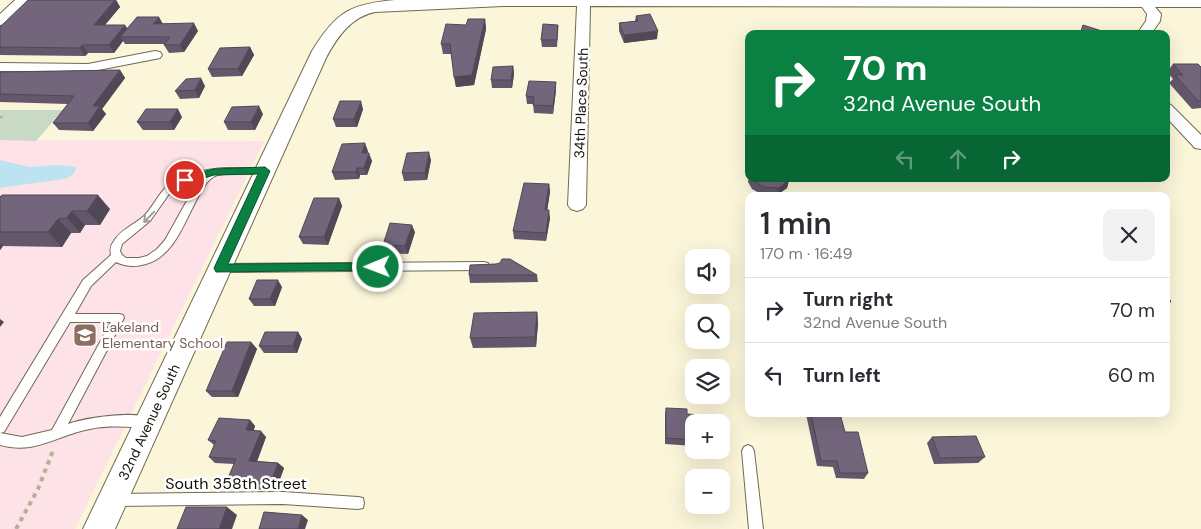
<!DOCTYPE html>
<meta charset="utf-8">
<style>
body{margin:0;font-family:"DM Sans",sans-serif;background:#f2f2f3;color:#2b2b33;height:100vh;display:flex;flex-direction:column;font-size:19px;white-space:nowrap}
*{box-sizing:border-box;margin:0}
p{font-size:16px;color:#7c7c81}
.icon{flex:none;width:28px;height:28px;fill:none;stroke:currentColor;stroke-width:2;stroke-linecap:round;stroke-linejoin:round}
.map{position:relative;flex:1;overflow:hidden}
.panel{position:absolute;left:745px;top:192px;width:425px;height:225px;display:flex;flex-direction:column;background:#fff;border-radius:10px;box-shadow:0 5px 20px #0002}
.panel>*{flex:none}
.guide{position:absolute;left:745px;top:30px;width:425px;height:152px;border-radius:10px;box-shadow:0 5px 20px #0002;background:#0b8043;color:#fff;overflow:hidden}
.buttons{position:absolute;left:685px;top:249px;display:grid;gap:10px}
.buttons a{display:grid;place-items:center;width:45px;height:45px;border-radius:10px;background:#fff;box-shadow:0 5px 20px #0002;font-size:25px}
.pin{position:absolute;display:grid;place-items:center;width:42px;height:42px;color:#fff;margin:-21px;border:2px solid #fff;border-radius:50%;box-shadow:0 1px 5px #0007}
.me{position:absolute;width:55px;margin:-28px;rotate:269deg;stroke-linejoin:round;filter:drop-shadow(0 0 4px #0008)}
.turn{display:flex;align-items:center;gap:18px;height:105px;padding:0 15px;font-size:22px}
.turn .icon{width:65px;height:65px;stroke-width:2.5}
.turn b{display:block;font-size:35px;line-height:42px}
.lanes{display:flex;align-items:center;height:48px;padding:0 15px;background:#0003;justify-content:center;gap:25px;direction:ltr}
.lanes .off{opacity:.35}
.round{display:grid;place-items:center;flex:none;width:52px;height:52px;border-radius:10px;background:#f2f2f3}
.overview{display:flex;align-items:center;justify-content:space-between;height:85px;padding:0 15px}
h1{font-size:30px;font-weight:600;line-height:38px}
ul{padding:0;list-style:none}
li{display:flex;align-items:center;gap:15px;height:65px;padding:0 15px;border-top:1px solid #e1e1e2}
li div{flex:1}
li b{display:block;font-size:19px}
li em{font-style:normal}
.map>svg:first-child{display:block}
.education{fill:#fde2e7}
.green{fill:#c9dac4}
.water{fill:#bce3ef}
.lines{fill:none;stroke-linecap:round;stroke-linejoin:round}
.service-casing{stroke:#6f6a51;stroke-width:2}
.minor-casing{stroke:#6f6a51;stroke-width:2}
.tertiary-casing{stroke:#6f6a51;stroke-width:2}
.path-far1{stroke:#b5b09a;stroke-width:2.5;stroke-dasharray:3 3;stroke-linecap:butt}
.path{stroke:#b5b09a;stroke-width:4;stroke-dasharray:4.5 4.5;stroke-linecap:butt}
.service{fill:#fff;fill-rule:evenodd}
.minor{fill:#fff;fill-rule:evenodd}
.tertiary{fill:#fff;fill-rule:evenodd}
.wall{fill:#63586b}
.shaded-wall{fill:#504757}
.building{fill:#73667c;stroke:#504757}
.oneway{stroke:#a09f9b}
.route{fill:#0b8043;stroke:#07532c}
.labels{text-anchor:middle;stroke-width:5;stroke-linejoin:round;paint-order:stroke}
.street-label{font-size:14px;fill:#110f06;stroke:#fff}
.education-label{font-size:14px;fill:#785e54;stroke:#fff;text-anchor:start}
.near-street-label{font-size:16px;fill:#110f06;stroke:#fff}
</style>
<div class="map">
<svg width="1201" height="529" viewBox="0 0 1201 529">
<rect width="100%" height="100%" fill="#fbf5d9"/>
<path class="education" d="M0,140L264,141L75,529H0Z"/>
<path class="green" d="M0,110H63L36,141L0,140Z"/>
<path class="water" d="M0,160L29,167L57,165L76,167C76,173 70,177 64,179L0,188Z"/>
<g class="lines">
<g class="service-casing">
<path id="service" d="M226,168H265L269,171L265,174C255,174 223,172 215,176C206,181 201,191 197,199C184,223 174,256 146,264C136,267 126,267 116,262L91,286L75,314H119L123,315L124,318L68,424C87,417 134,411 152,418L154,422L152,426L148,428C129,427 109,425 90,429C57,435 35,455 0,445V417L83,280L111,255C110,250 110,246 114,241C121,229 134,225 144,216C155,205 159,190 174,181C190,172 208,169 226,168ZM202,177L198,181L165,240L157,249L147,256L139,258H126L122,255L120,251L122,244L150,221L169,194L179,186ZM70,322H111L52,430L22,437L0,433L4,432Z
M484,262L488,263L489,266L488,269L484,270L220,272L216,271L215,268L216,265L220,264Z
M748,445L752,447L754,451L763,529H749L742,451L744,447Z
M283,492L358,497L363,498L364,503L363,508L358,509L283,504L115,506L110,505L109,500L110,495L115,494Z"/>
</g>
<g class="minor-casing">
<path id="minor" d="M15,0H28L5,24L0,25V14Z
M501,0H1201V7H1155L1161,14L1160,21L1151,34H1137L1146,21L1147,14L1142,7L590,6L586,205L583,209L577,211L571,209L568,205L577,6H506L501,5Z
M155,51L160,52L162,55L160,58L88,72L0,71V63L88,64Z
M1166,103L1171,105L1201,135V149L1195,148L1166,117Z"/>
</g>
<g class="tertiary-casing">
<path id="tertiary" d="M395,0H529L521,5L503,6L375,12C351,17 337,37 326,58L115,529H83L312,51C336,12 350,4 395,0Z"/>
</g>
<path class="path-far1" d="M0,117H6"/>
<path class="path" d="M16,529L38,489L54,448"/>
<use href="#service" class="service"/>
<use href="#minor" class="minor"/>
<use href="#tertiary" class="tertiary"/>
</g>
<path class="wall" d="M116,0L120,7L105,25L127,28L163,24L198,31L184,52L169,53L164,45L165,44H125L123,41L114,53H88L85,56L0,55V26Z
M636,16L657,39L624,43L619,31V23L635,21Z
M485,19L486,29L474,85L456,87L451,54H443L441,44L466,25Z
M558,25V32L557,47H542L541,40Z
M250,47L254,55L242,76L212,77L208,69Z
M1173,64L1201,67V108L1192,109L1169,83L1173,79L1167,72Z
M513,66L514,74L512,88H492L491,80Z
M120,70L125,78L102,109L106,114L93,131L59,130L53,123L68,104L0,102V72Z
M205,86L199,98L180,99L175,91Z
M556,90L553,114L534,113L533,104H527L526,96Z
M363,109L357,127H336L333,119Z
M263,114L255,130H228L224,122Z
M182,117L174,130H143L137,122Z
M368,151L367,153L372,161L367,175H360L359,179L335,180L332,172Z
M431,160L427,180L404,181L402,173Z
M749,177V179H789V180L787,188L777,195L761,194L752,189L748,182Z
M549,184L550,192L547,210L550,218L546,241L514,239L513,231Z
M0,197L110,209L100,225H85L80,233H71L62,247L3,246L0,250Z
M339,198L342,206L328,245L303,244L299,237Z
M415,232L408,254L386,253L383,245Z
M469,275H537L538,282L470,283Z
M282,287L275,306H254L249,299Z
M537,312L538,323L536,347L473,348L470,338Z
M298,332L302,339L297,353H264L259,346Z
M251,342L257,349L238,397H212L206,391Z
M666,408L687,414L694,422V446L665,444V414Z
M806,414H840L845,432L868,473L864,479L836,478L833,467L817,466Z
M250,420L255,426L254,430L266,437L257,461L278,463L284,468L276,490L232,489L226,483L234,464L215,463L209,457L214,445L208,440Z
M932,437L985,457L978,463L934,464L927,443Z"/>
<path class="shaded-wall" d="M116,0L120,7L99,32L94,25Z
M159,17L163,24H153Z
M485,19L486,29L474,85L456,87L454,77Z
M194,23L198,31L184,52L180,45Z
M125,25L130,32L120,37L123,41L114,53L109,45Z
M658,31L657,39L624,43V35Z
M82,45L88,53L85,56L80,48Z
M250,47L254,55L242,76L238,69Z
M513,66L514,74L512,88L511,80Z
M120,70L125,78L102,109L106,114L93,131L88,123L93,106Z
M201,78L205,86L199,98L195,90Z
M556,82V90L553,114V106Z
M361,101L363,109L357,127L354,119Z
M259,106L263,114L255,130L251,122Z
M178,109L182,117L174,130L170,122Z
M365,143L368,151L365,161L362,153Z
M429,152L431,160L427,180L425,173Z
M369,153L372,161L367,175L364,168Z
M357,168L360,175L359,179L356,172Z
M789,180L787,188L777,195L779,188Z
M549,184L550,192L546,218L545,210Z
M98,195L110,209L100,225L87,211Z
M339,198L342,206L328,245L324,237Z
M549,210L550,218L546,241V233Z
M72,211L85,225L80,233L67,218Z
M58,219L71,233L62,247L48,232Z
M412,225L415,232L408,254L405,246Z
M0,243L3,246L0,250Z
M278,280L282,287L275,306L270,299Z
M537,312L538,323L536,347L535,337Z
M0,319L4,322L0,327Z
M298,332L302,339L297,353L293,346Z
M251,342L257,349L238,397L232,391Z
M250,420L255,426L251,436L246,430Z
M261,431L266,437L255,467L249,461Z
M278,463L284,468L276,490L270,485Z
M227,507L237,515L232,529H219Z
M302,515L308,520L305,529H298Z"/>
<path class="building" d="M28,0H115L94,25H125L109,45H82L80,48L0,47V26H1Z
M650,14L658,31L624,35L619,23L638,21L636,16Z
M137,17H159L153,24L194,23L180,45H164L170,37H120Z
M468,19H485L472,75L454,77L450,44H441L446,24L466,25Z
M543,24L558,25L557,40H541Z
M1083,25L1102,31L1101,34H1080Z
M250,47L238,69H208L220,48Z
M1173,64H1198L1201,67V101H1198L1175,75H1183Z
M513,66L511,80H491L493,67Z
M120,70L93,106H100L88,123H53L74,96L0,94V72Z
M201,78L195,90L175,91L186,79Z
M529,81L556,82L553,106L533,105L534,97L526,96Z
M340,101H361L354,119H333Z
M259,106L251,122H224L232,107Z
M146,109H178L170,122H137Z
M365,143L362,153H369L364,168H357L356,172H332L342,144Z
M429,152L425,173H402L407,153Z
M752,179H789V180L779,188L763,187L754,181Z
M524,183L549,184L545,210H549L546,233L513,231Z
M2,195H98L87,211H72L67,218L58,219L48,232H0V197Z
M314,198H339L324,237H299Z
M390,223L412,225L405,246L383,245Z
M502,259H510L537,275H469L470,265L496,264L500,263Z
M257,280H278L270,299H249Z
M1166,298L1171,301L1166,308Z
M537,312L535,337L470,338L474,313Z
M265,332H298L293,346H259Z
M227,342H251L232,391H206Z
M666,408L687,409V414L702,415V422H694V440L666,438Z
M811,414H840L845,432H858L868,473H840L837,461H821Z
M219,418L250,420L246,430L261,431L249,461L278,463L270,485L226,483L236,459L209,457L216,441L208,440Z
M976,436L985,457L940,458L932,437Z
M186,507H227L219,529H177Z
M264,512L302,515L298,529H259Z"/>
<defs><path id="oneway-shaft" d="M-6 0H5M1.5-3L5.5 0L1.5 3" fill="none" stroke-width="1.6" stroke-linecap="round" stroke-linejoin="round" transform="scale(1.25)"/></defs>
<use class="oneway" href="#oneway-shaft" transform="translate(149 217) rotate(134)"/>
<path class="route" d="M265,167L270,171L228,264L378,263L383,264V270L216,272L214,268L258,174L214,175L185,184L180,180L181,177L214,169Z"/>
<defs>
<g id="school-square" transform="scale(1.25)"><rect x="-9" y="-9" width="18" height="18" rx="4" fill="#8d6e63" stroke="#fff"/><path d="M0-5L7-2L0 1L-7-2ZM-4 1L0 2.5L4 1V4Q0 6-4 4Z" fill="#fff"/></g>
</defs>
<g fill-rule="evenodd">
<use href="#school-square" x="85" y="335"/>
</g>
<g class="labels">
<g class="street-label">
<text transform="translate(581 103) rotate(-88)" y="5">34th Place South</text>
<text transform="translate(149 422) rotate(-65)" y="5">32nd Avenue South</text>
</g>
<g class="education-label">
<text x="102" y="332">Lakeland<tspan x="102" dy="16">Elementary School</tspan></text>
</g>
<g class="near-street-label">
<text x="236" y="489">South 358th Street</text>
</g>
</g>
</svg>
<div class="buttons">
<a><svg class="icon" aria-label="sound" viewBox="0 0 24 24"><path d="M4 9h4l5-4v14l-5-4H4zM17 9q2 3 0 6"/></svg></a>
<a><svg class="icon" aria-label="search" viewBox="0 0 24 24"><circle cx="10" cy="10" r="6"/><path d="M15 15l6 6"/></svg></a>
<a><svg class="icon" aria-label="layers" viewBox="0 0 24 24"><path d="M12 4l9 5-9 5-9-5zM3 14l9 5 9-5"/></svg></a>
<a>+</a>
<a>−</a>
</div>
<div class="pin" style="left:185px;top:180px;background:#d93025"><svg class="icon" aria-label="arrive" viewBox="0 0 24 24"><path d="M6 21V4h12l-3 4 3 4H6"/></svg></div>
<svg class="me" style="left:378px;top:267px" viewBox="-20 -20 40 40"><circle r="17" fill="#0b8043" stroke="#fff" stroke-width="3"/><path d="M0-11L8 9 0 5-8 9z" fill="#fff"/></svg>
<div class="guide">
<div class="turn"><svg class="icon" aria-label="right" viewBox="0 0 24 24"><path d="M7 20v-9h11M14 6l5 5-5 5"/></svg><div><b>70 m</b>32nd Avenue South</div></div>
<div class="lanes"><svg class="icon off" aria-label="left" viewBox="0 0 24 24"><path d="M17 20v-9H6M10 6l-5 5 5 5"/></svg><svg class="icon off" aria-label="ahead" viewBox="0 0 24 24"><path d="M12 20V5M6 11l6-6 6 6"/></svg><svg class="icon" aria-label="right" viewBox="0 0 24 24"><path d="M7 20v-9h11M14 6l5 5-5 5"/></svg></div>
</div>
<section class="panel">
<div class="overview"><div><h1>1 min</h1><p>170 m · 16:49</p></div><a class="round"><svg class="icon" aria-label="close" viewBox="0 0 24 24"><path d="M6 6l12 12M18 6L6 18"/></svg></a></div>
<ul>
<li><svg class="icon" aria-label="right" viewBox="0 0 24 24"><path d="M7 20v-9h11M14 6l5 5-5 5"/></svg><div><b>Turn right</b><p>32nd Avenue South</p></div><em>70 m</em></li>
<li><svg class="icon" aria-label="left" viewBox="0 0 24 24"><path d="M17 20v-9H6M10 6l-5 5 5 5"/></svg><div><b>Turn left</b></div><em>60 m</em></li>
</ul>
</section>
</div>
